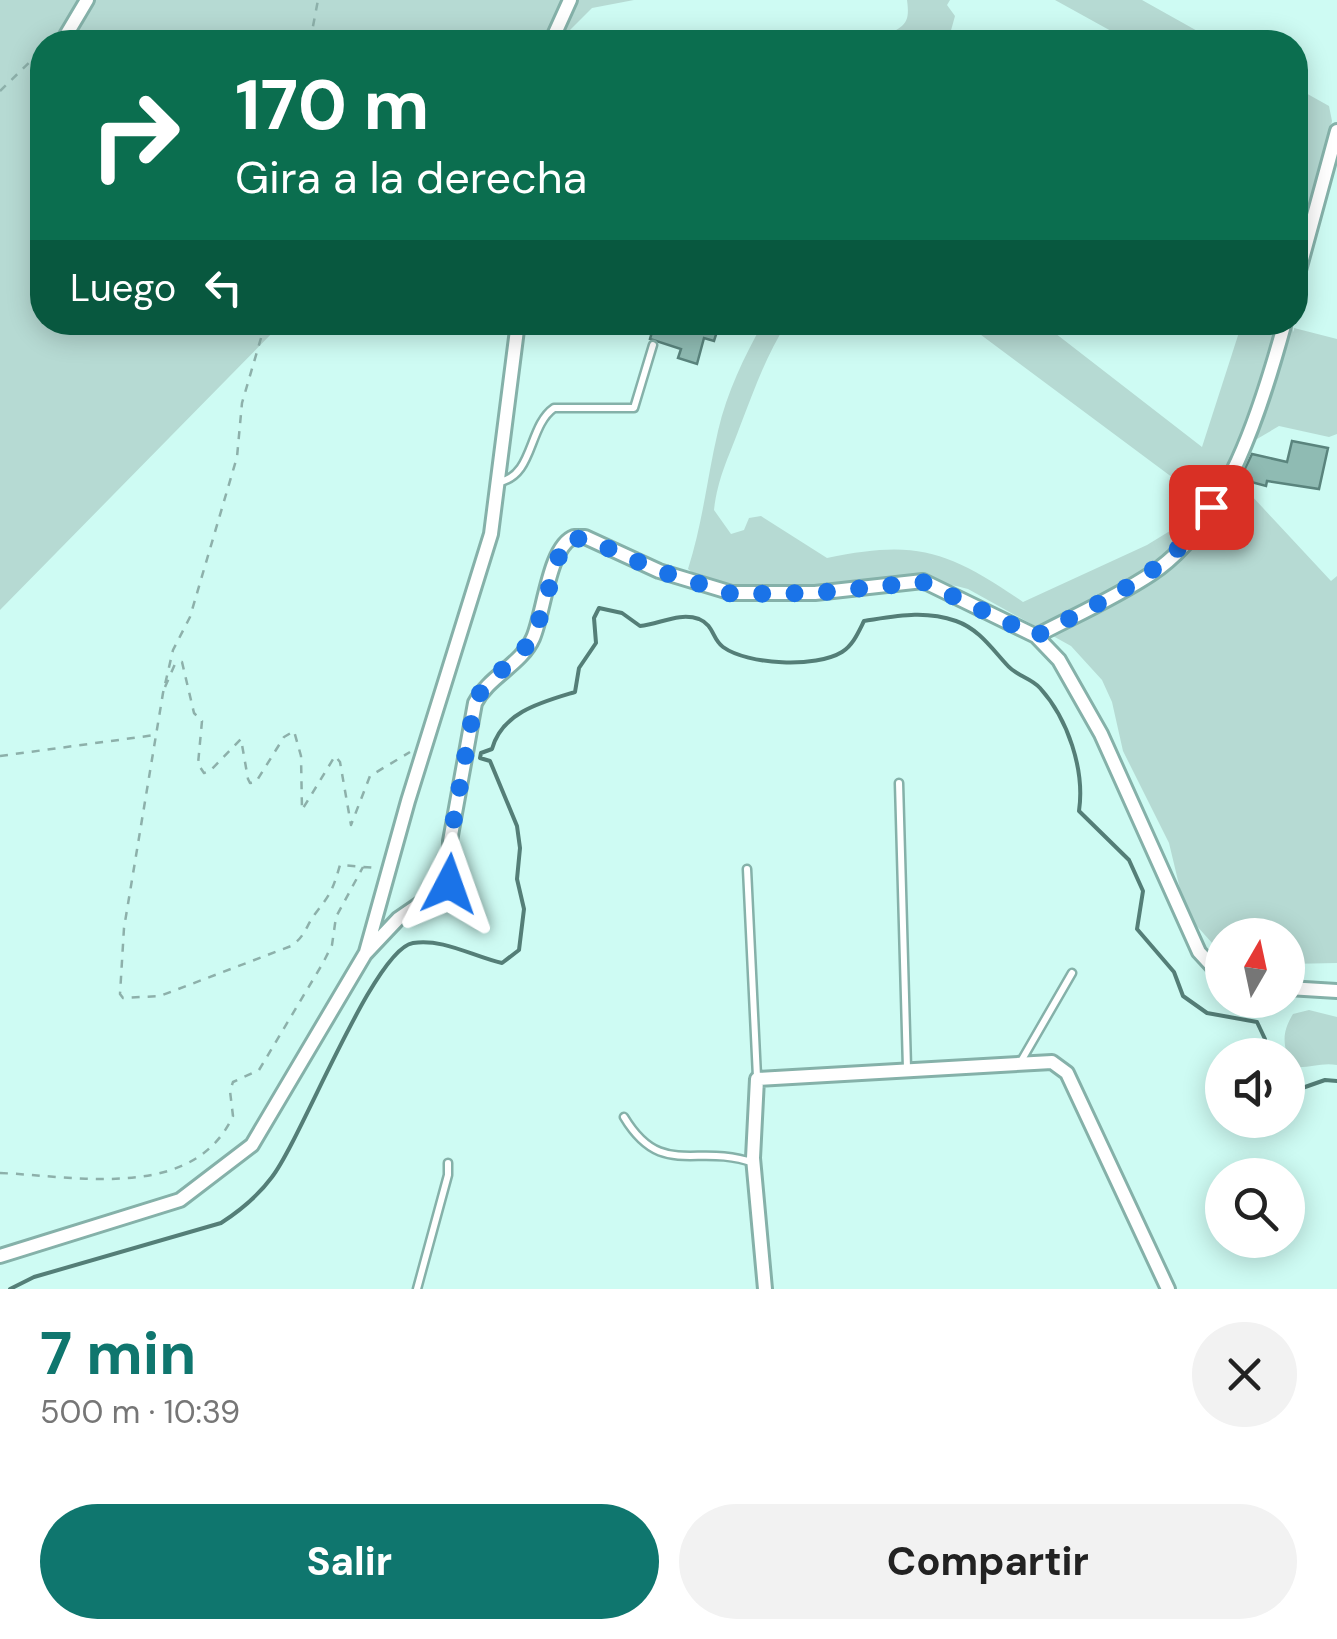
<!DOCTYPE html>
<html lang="es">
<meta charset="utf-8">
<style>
body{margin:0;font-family:"DM Sans",sans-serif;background:#f2f2f2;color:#222;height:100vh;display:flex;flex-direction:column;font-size:38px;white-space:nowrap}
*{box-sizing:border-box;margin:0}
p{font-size:32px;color:#767676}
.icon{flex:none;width:55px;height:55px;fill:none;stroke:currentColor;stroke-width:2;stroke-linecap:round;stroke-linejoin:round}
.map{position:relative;height:1289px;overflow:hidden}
.details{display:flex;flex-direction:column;background:#fff;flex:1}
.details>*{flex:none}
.hud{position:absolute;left:30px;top:30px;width:1278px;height:305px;border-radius:40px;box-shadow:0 5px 25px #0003;background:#0b6e4f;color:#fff;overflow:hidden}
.needle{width:65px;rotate:9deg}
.controls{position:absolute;left:1205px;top:918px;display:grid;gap:20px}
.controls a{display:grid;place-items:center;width:100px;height:100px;border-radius:50%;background:#fff;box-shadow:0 5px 25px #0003;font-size:50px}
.pin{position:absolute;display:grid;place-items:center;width:85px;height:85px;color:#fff;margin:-42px;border-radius:20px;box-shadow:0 5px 15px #0006}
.me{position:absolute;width:110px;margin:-55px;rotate:4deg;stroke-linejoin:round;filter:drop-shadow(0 0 8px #0008)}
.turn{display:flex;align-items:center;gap:35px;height:210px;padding:0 40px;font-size:45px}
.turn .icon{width:130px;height:130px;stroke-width:2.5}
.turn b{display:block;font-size:70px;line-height:85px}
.then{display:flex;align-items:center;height:95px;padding:0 40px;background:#0003;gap:20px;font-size:38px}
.round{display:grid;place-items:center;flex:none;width:105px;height:105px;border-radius:52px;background:#f2f2f2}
.headline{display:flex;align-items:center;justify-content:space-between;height:170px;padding:0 40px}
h1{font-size:60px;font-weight:700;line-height:75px;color:#0f766e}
.button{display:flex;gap:20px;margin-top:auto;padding:20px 40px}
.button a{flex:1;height:115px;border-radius:60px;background:#0f766e;color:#fff;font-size:40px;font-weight:700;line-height:115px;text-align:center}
.button a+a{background:#f2f2f2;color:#222}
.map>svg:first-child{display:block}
.green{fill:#b6dad3}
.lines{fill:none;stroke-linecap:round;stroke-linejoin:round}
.stream{stroke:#547e77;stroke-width:4}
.building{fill:#8fbbb3;stroke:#5a847d;stroke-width:2.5}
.lane-casing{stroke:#85b1a9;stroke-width:11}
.street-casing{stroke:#85b1a9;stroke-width:18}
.path{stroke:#8db0aa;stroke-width:2.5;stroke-dasharray:8 8;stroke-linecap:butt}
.lane{stroke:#fff;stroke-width:6}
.street{stroke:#fff;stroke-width:12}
.route{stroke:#1a73e8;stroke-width:18;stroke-dasharray:0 32.4}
</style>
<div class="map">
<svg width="1337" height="1289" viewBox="0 0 1337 1289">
<rect width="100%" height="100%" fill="#cefbf3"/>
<path class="green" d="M0,0H634L592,8L558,42H42V322L282,323L0,610Z
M907,0H950L947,5L955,16L950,34L936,42H886V35C906,26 910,22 907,0Z
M1055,0H1142L1217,42H1131Z
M1295,87L1329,106L1332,121L1295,300V154L1300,138L1295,135Z
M763,323H787C765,357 754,391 739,429C728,459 718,477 714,510L731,534L744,530L749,518L761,516L827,558C918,539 948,551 1023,602L1147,545L1196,515L1218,535L1225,514L1234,510L1249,515L1240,500L1250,494L1331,581L1337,576V963L1288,964V935H1222V954L1186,914L1169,843L1123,751L1112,702L1102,680L1071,646L968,589C936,581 901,576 868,579C850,581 833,590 815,592C778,596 716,594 688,569C703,522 707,478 718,431C727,392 744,357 763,323Z
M965,323H1042L1202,447L1242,323H1290L1294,332V328L1337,339V434L1329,437L1279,426L1257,439H1239L1225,473L1200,498Z
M1309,1010L1337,1017V1065C1319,1062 1306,1070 1289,1066C1286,1046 1279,1037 1293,1014Z"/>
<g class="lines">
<path class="stream" d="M1288,1093L1325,1080L1337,1081
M10,1289L34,1277L221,1223C241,1210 258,1196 272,1177C302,1138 374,949 413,943C443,938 474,957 502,963L519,950L524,909L517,879L520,848L517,826L490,761L480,758L481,753L492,749C502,712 542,702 575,692L579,668L596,643L594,618L599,608L622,613L640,626C660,624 679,612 699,619C714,625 712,639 723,647C748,665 816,668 842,652C853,645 858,633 864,621C897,616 924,610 956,621C979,629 992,649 1008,666C1017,676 1031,678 1040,688C1068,719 1085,770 1079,811L1129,860L1143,891L1137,929L1174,972L1183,996L1207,1013L1257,1022L1265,1039L1258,1055"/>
</g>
<path class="building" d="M655,322H720L714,341L704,338L697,364L678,358L681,349L650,339Z
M1292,441L1328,448L1319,489L1267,481L1266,486L1240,479L1252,454L1287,462Z"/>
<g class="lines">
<g class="lane-casing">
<path id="lane" d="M499,482C534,476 528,426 554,408H634L653,345
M899,783L907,1068
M747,869L757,1077
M1020,1063L1072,973
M624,1117C662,1180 696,1142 754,1163
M417,1289L448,1175V1163"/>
</g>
<g class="street-casing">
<path id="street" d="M62,42L87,0
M551,42L570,0
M1295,285L1337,131
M1036,636C1074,616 1115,598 1151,574C1227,524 1262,406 1285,322
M366,952L408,801L491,534L518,322
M1288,988L1337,991
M0,1256L180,1200L252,1145L365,954L398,919L449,884L450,841L475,703C489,676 521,665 533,638C544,613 549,546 574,537H585L659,571L732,593H815L923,581L1036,636L1059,660L1101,734L1199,952L1222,977
M765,1289L753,1158L757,1079L1052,1062L1067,1073L1168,1289"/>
</g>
<path class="path" d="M310,42L318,0
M0,91L42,50
M261,322V338L242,403L237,457L190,617L173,650L163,693L124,928L120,994L123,998L160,996L291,946C305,937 306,926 315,914C331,893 332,892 340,865L376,868
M165,687L175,664L182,662L194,713L202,721L198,764L204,773L210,771L241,739L248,779L250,783L256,782L284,737L294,731L301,756L302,810L335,756L340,762L351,825L370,776L410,752
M0,756L155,735
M0,1173C77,1176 193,1202 233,1116L230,1091L233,1082L259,1070L323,963L332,945L336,917L363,867"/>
<use href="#lane" class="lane"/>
<use href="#street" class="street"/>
</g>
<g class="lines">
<path class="route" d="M449,884L450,841L475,702L483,688L533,640L564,540L585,538L659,571L732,594L815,593L923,582L1036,636C1101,601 1172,573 1211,507"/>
</g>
</svg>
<div class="controls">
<a><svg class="needle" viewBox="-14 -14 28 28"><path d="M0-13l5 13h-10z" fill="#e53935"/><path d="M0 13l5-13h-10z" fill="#767676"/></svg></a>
<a><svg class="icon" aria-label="sound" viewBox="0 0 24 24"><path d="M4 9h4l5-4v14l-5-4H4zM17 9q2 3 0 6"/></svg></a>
<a><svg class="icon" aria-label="search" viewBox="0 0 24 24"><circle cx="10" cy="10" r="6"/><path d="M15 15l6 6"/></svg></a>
</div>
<div class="pin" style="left:1211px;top:507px;background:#d93025"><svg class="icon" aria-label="arrive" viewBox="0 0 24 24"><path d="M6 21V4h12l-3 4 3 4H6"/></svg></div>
<svg class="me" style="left:449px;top:884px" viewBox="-20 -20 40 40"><path d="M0-17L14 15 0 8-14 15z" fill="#1a73e8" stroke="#fff" stroke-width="4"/></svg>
<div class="hud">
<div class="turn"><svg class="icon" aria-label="right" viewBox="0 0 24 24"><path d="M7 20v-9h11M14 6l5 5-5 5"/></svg><div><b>170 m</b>Gira a la derecha</div></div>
<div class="then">Luego<svg class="icon" aria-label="left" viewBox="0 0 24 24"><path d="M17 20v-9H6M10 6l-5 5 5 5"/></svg></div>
</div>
</div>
<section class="details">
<div class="headline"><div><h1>7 min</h1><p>500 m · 10:39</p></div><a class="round"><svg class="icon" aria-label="close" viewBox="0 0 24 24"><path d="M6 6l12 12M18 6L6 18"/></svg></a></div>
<div class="button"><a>Salir</a><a>Compartir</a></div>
</section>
